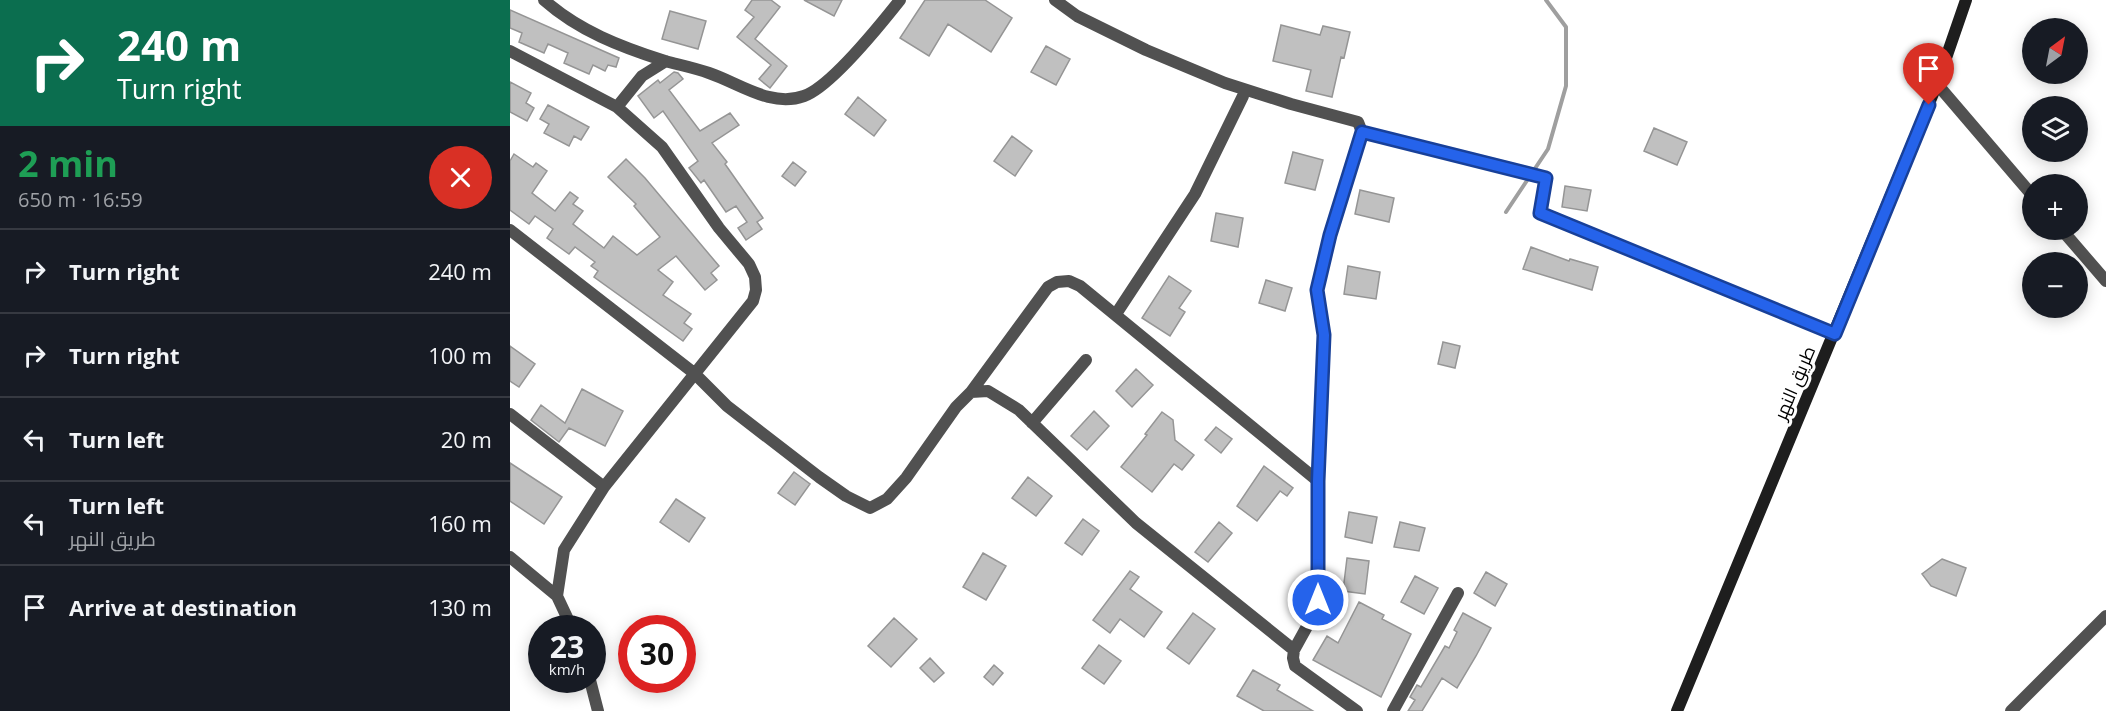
<!DOCTYPE html>
<meta charset="utf-8">
<style>
body{margin:0;font-family:"Open Sans",Cairo,sans-serif;background:#20242c;color:#f1f3f6;height:100vh;display:flex;flex-direction:column;font-size:22px;white-space:nowrap}
*{box-sizing:border-box;margin:0}
p{font-size:20px;color:#9ea1a6}
.icon{flex:none;width:33px;height:33px;fill:none;stroke:currentColor;stroke-width:2;stroke-linecap:round;stroke-linejoin:round}
.map{position:relative;flex:1;overflow:hidden}
.side{display:flex;flex-direction:column;background:#171b24;width:510px}
.side>*{flex:none}
.top-card{background:#0b6e4f;color:#fff;overflow:hidden}
.needle{width:39px;rotate:32deg}
.fabs{position:absolute;left:1512px;top:18px;display:grid;gap:12px}
.fabs a{display:grid;place-items:center;width:66px;height:66px;border-radius:50%;background:#171b24;box-shadow:0 3px 15px #0003;font-size:30px}
.speed{position:absolute;left:18px;top:615px;display:flex;gap:12px;font-size:30px;font-weight:700;text-align:center}
.speed>*{display:grid;place-content:center;width:78px;height:78px;border-radius:50%;background:#171b24;box-shadow:0 3px 15px #0003;line-height:1}
.speed small{font-size:15px;font-weight:400}
.speed .limit{border:9px solid #d22;background:#fff;color:#111}
.pin{position:absolute;display:grid;place-items:center;width:51px;height:51px;color:#fff;margin:-62px -26px;border-radius:50% 50% 50% 0;rotate:-45deg;box-shadow:0 0 6px #0007}
.pin .icon{rotate:45deg}
.me{position:absolute;width:66px;margin:-33px;rotate:0deg;stroke-linejoin:round;filter:drop-shadow(0 0 4px #0008)}
.turn{display:flex;align-items:center;gap:21px;height:126px;padding:0 18px;font-size:27px}
.turn .icon{width:78px;height:78px;stroke-width:2.5}
.turn b{display:block;font-size:42px;line-height:51px}
.round{display:grid;place-items:center;flex:none;width:63px;height:63px;border-radius:32px;background:#20242c}
.head{display:flex;align-items:center;justify-content:space-between;height:102px;padding:0 18px}
h1{font-size:36px;font-weight:700;line-height:45px;color:#1e9e55}
ul{padding:0;list-style:none}
li{display:flex;align-items:center;gap:18px;height:84px;padding:0 18px;border-top:2px solid #363941}
li div{flex:1}
li b{display:block;font-size:22px}
li em{font-style:normal}
main{display:flex;flex:1;min-height:0}
.map>svg:first-child{display:block}
.lines{fill:none;stroke-linecap:round;stroke-linejoin:round}
.stream{stroke:#9f9f9f;stroke-width:4}
.building{fill:#c0c0c0;stroke:#959595;stroke-width:1.5}
.street{stroke:#515151;stroke-width:12}
.secondary{stroke:#1e1e1e;stroke-width:12}
.route-casing{stroke:#184099;stroke-width:15}
.route{stroke:#2563eb;stroke-width:10}
.labels{text-anchor:middle;stroke-width:6;stroke-linejoin:round;paint-order:stroke}
.street-label{font-size:18px;fill:#000;stroke:#fff}
</style>
<main>
<section class="side">
<div class="top-card">
<div class="turn"><svg class="icon" aria-label="right" viewBox="0 0 24 24"><path d="M7 20v-9h11M14 6l5 5-5 5"/></svg><div><b>240 m</b>Turn right</div></div>
</div>
<div class="head"><div><h1>2 min</h1><p>650 m · 16:59</p></div><a class="round" style="background:#d93025;color:#fff"><svg class="icon" aria-label="close" viewBox="0 0 24 24"><path d="M6 6l12 12M18 6L6 18"/></svg></a></div>
<ul>
<li><svg class="icon" aria-label="right" viewBox="0 0 24 24"><path d="M7 20v-9h11M14 6l5 5-5 5"/></svg><div><b>Turn right</b></div><em>240 m</em></li>
<li><svg class="icon" aria-label="right" viewBox="0 0 24 24"><path d="M7 20v-9h11M14 6l5 5-5 5"/></svg><div><b>Turn right</b></div><em>100 m</em></li>
<li><svg class="icon" aria-label="left" viewBox="0 0 24 24"><path d="M17 20v-9H6M10 6l-5 5 5 5"/></svg><div><b>Turn left</b></div><em>20 m</em></li>
<li><svg class="icon" aria-label="left" viewBox="0 0 24 24"><path d="M17 20v-9H6M10 6l-5 5 5 5"/></svg><div><b>Turn left</b><p>طريق النهر</p></div><em>160 m</em></li>
<li><svg class="icon" aria-label="arrive" viewBox="0 0 24 24"><path d="M6 21V4h12l-3 4 3 4H6"/></svg><div><b>Arrive at destination</b></div><em>130 m</em></li>
</ul>
</section>
<div class="map">
<svg width="1596" height="711" viewBox="0 0 1596 711">
<rect width="100%" height="100%" fill="#fff"/>
<g class="lines">
<path class="stream" d="M996,212L1038,149L1056,86V27L1036,0"/>
</g>
<path class="building" d="M242,0H261L270,7L245,39L277,66L260,88L249,79L261,65L227,37L244,17L235,10Z
M294,0H332L324,16Z
M415,0H475L502,18L481,52L438,24L419,56L390,38Z
M0,10L109,58L106,67L98,65L95,71L83,65L79,74L54,63L58,53L38,44L34,53L9,42L12,33L0,28Z
M160,11L196,21L188,49L152,39Z
M771,25L810,35L813,26L840,32L834,58L831,57L822,97L796,91L801,70L763,61Z
M536,46L560,59L546,85L521,72Z
M164,72L168,73L173,79L159,90L190,131L220,113L229,125L202,143L217,162L215,164L253,218L247,222L252,229L236,240L228,228L237,222L226,206L216,212L194,180L191,183L179,168L188,161L153,111L144,118L128,96L148,80L150,83Z
M0,82L21,93L16,103L24,108L17,121L0,112Z
M348,97L376,120L364,136L335,114Z
M38,105L79,127L71,140L64,136L59,146L34,133L39,124L30,119Z
M1144,128L1177,142L1167,165L1134,151Z
M502,136L522,151L505,176L484,161Z
M783,152L813,160L805,190L775,183Z
M4,154L23,167L26,163L37,171L22,193L45,211L60,192L68,198L63,204L73,211L63,224L94,248L103,236L127,255L150,237L124,206L126,204L98,177L116,159L135,178L209,266L201,273L207,280L195,290L166,256L148,270L163,282L153,295L181,314L174,323L182,329L173,341L84,277L88,271L81,266L85,262L65,247L59,254L37,238L43,229L25,216L19,224L0,210V161Z
M283,162L296,172L285,186L272,176Z
M1055,186L1081,190L1077,211L1052,207Z
M850,190L884,198L879,222L845,214Z
M706,213L733,218L728,247L701,241Z
M1021,247L1059,261L1060,259L1088,267L1082,290L1013,269Z
M838,266L870,272L866,299L834,294Z
M659,276L681,291L669,308L675,312L660,336L632,318Z
M756,280L782,288L775,311L749,303Z
M933,342L950,346L945,368L928,364Z
M0,346L25,364L9,387L0,381Z
M626,369L643,385L622,407L606,391Z
M72,389L113,411L95,446L59,428L49,442L21,420L31,405L55,423Z
M584,411L599,426L577,450L561,436Z
M652,412L663,420L665,440L684,455L672,470L664,464L642,492L611,467L637,435L635,434Z
M706,427L722,439L711,453L695,440Z
M0,463L52,497L34,524L0,501Z
M754,466L783,488L777,496L770,491L747,521L727,506Z
M284,472L300,484L285,505L268,493Z
M518,477L542,496L526,516L502,498Z
M166,499L195,518L179,542L150,522Z
M839,512L867,517L862,543L835,537Z
M573,519L589,531L572,555L555,543Z
M709,522L722,533L698,562L685,552Z
M890,522L915,528L909,551L884,547Z
M473,553L496,566L476,600L453,587Z
M837,558L859,561L855,594L833,591Z
M1432,559L1456,568L1446,596L1421,586L1412,574Z
M620,571L629,577L620,589L652,612L634,637L610,619L600,633L583,620Z
M976,572L997,584L985,606L964,593Z
M905,576L928,588L914,614L891,602Z
M849,602L874,615L872,619L901,634L871,697L803,660L817,636L828,643Z
M683,613L705,629L679,664L657,648Z
M953,613L981,628L966,656L947,688L932,678L912,711H898L905,700L900,697L907,685L911,687L935,646L939,648L947,632L944,630Z
M384,618L407,639L381,667L358,646Z
M589,645L611,661L594,684L572,668Z
M420,658L434,673L424,682L410,668Z
M484,665L493,673L483,685L474,677Z
M743,670L770,685L767,690L803,711H754L727,696Z"/>
<g class="lines">
<path class="street" d="M34,0C69,31 111,47 155,61C170,65 185,68 199,73C229,83 261,108 294,96C320,87 371,24 390,0
M545,0L567,16L636,50L715,83L781,104L848,122L852,132L820,235L807,289L814,335L808,481V600L805,612L784,650
M0,51L107,107L152,147L209,228L239,264L245,277L246,290L243,301L94,487L54,550L47,596L62,628
M1427,84L1522,195
M107,107L132,76L156,61
M852,132L1036,178L1030,212L1325,334
M0,230L184,373L217,406L309,477L336,496L360,508L377,499L396,478L446,407L461,392L478,391L509,410L626,523L784,650L783,658L785,666L847,711
M1552,230L1596,281
M606,314L685,194L733,96
M461,392L538,287L547,282L559,281L570,286L808,481
M0,414L94,487
M522,423L576,360
M0,557L47,596
M80,680L88,711
M883,711L948,593
M1501,711L1596,616"/>
<path class="secondary" d="M1167,711L1427,84L1456,0"/>
</g>
<g class="lines">
<g class="route-casing">
<path id="route" d="M808,600V481L814,335L807,290L820,235L852,132L1036,178L1030,213L1325,334L1419,105"/>
</g>
<use href="#route" class="route"/>
</g>
<g class="labels">
<g class="street-label">
<text transform="translate(1285 383) rotate(-67)" y="6">طريق النهر</text>
</g>
</g>
</svg>
<div class="fabs">
<a><svg class="needle" viewBox="-14 -14 28 28"><path d="M0-13l5 13h-10z" fill="#e53935"/><path d="M0 13l5-13h-10z" fill="#9ea1a6"/></svg></a>
<a><svg class="icon" aria-label="layers" viewBox="0 0 24 24"><path d="M12 4l9 5-9 5-9-5zM3 14l9 5 9-5"/></svg></a>
<a>+</a>
<a>−</a>
</div>
<div class="speed"><div>23<small>km/h</small></div><div class="limit">30</div></div>
<div class="pin" style="left:1419px;top:105px;background:#d93025"><svg class="icon" aria-label="arrive" viewBox="0 0 24 24"><path d="M6 21V4h12l-3 4 3 4H6"/></svg></div>
<svg class="me" style="left:808px;top:600px" viewBox="-20 -20 40 40"><circle r="17" fill="#2563eb" stroke="#fff" stroke-width="3"/><path d="M0-11L8 9 0 5-8 9z" fill="#fff"/></svg>
</div>
</main>
